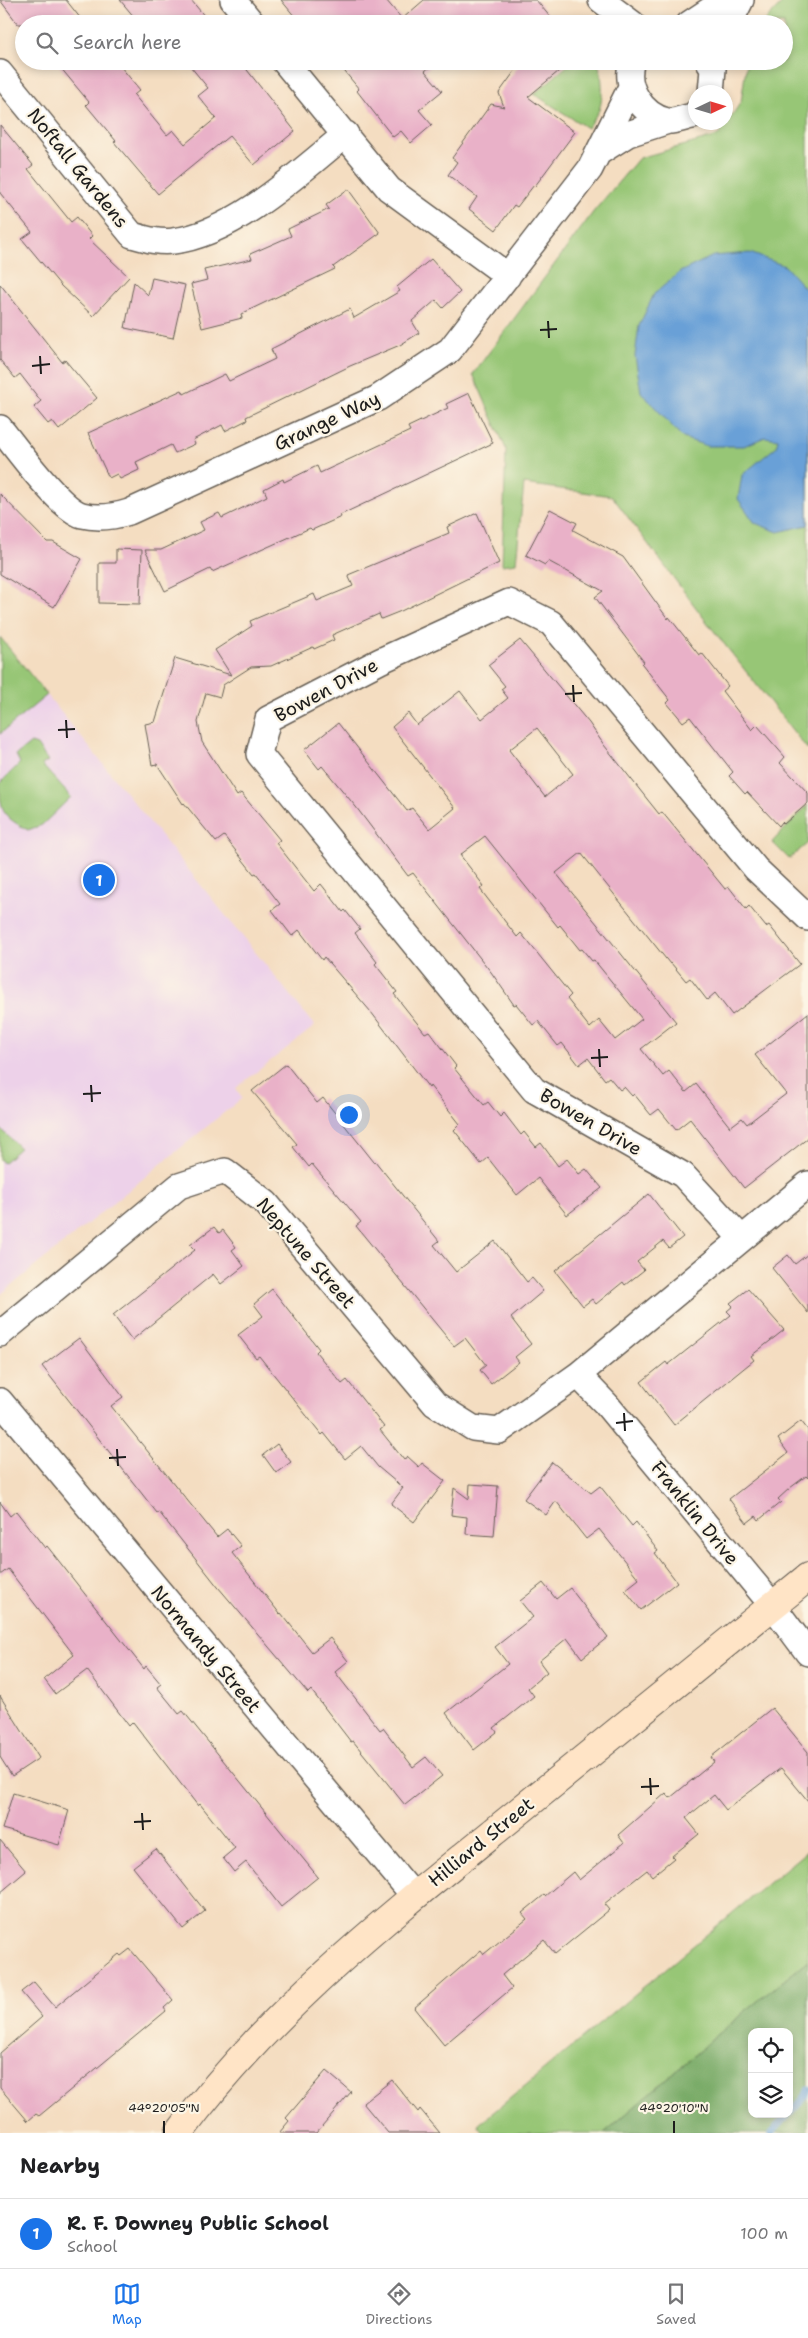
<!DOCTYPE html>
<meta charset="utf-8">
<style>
:root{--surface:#fff;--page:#f6f6f6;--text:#202124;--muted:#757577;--line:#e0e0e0;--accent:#1a73e8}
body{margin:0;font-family:"Shantell Sans",sans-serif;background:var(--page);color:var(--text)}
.controls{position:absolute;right:15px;bottom:15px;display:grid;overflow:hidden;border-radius:10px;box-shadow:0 2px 8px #0003}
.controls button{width:45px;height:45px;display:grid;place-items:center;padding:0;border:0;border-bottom:1px solid var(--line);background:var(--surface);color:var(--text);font:25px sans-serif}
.compass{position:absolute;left:688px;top:85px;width:45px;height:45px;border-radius:50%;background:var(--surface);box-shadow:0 2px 8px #0003;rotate:86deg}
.you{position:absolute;left:348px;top:1114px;width:18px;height:18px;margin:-12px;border:4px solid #fff;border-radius:50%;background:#1a73e8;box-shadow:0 0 0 8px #1a73e833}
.badge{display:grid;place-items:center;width:32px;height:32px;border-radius:50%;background:var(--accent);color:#fff;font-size:16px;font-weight:700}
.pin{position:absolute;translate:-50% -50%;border:2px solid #fff;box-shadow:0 1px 5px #0006}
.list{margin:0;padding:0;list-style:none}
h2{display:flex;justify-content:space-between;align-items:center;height:65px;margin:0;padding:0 20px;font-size:21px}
h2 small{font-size:16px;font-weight:400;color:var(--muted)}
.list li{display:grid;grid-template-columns:32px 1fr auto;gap:15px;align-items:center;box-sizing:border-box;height:70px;padding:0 20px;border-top:1px solid var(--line)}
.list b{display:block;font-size:19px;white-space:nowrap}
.list p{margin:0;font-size:16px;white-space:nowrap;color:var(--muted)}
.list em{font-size:16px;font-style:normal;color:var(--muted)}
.icon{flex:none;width:28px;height:28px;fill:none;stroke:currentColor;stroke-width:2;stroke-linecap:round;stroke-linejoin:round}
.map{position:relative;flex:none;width:808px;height:2133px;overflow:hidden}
.search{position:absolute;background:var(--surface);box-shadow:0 2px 8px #0003;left:15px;right:15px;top:15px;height:55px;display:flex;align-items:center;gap:12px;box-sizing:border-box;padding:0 18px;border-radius:28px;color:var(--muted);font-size:19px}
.sheet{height:135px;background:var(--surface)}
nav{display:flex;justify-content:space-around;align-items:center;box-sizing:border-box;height:70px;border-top:1px solid var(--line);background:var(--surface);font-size:14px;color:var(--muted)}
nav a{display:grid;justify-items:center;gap:2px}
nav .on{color:var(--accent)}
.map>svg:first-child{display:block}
.built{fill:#edd1e9}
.green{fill:#97c676;stroke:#5a7149}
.forest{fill:#79ab67;stroke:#4a6442;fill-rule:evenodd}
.water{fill:#69a0d7;stroke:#425e7a}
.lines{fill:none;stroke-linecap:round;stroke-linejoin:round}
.stream{stroke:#69a0d7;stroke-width:7}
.building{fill:#e9b1c8;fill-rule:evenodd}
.street-casing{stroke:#686056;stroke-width:28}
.secondary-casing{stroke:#686056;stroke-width:30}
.street{stroke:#fff;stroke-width:25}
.secondary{stroke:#ffe4c6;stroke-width:28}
.ticks{fill:none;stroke:#1c1c1c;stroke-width:2}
.labels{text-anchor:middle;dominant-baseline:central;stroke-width:4.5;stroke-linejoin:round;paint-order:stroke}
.street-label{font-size:19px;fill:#1c1c1c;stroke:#fcf5e5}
.ticks-label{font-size:12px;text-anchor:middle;fill:#1c1c1c;stroke:#fcf5e5;stroke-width:4.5;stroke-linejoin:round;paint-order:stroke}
</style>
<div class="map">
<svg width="808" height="2133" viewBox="0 0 808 2133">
<rect width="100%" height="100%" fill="#fcf5e5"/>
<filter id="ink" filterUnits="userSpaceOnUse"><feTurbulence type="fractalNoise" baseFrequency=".02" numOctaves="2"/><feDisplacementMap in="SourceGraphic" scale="10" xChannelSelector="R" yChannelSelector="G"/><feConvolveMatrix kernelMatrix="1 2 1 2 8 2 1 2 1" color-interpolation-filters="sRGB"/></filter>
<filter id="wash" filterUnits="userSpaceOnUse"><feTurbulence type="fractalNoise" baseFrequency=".0096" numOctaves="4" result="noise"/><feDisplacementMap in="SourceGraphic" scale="20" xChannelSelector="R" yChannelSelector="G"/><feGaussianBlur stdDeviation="1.12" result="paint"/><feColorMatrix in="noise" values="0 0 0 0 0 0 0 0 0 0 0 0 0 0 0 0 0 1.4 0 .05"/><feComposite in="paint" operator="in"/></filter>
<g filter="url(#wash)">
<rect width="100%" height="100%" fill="#f4ddc1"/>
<path class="built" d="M47 695 315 1026 236 1088 242 1098 0 1295V734Z"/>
<path class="green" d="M785 0H808V750L706 621 612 496 524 484 516 563 502 565 506 449 473 374 594 211 639 158 718 136 741 102 747 61H784V24H762Z
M573 61H597C603 74 604 97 599 110 596 116 591 122 587 128L534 94Z
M0 637 47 695 0 734Z
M31 743 37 745 48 761 42 765 71 797 42 825 28 830C2 816 0 812 0 783L20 763 16 755Z
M808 805V843L789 859 772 842Z
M0 1128 20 1148 3 1163 0 1159Z
M808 1850V1961L744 2012 604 2133H484L478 2125Z"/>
<path class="forest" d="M808 1961V2133H604L744 2012ZM752 2032H789V2114H752Z"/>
<path class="water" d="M750 253 785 266 808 292V525L778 532 755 523 738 499 742 475 776 447 778 439 765 437 744 446H707L683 438 641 392 635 356 639 326 654 294 680 272 713 256Z"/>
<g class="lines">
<path class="stream" d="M772 2133 806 2096 808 2090"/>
</g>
<g id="blocks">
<path class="building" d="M0 0H66L85 24H18Z
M120 0H191L211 24H155L153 22 140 24Z
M281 0H386L402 19 424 0H536L556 24H301Z
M55 61H116L140 90 134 95 149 113 167 135 173 130 185 144 216 118 198 96 208 88 186 61H240L295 131 254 165 229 136 158 194 114 142 116 141 86 105 89 102Z
M336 61H437L425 71 442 91 419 110 432 125 411 143 401 131 393 137 357 91 359 89Z
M522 61H571L528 97 575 132 535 186 534 185 517 207 514 205 496 230 469 209 477 197 448 175 457 162 452 158 491 104 504 107 499 93Z
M0 125 33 165 28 169 71 222 77 217 92 236 89 239 129 277 93 316 61 286 22 239 32 232 0 193Z
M348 189 380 233 333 267 335 269 241 314 242 318 202 328 191 284 207 280 204 270 252 259 250 254 291 236 288 229 329 209 326 205Z
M431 259 460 292 443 308 436 300 412 321 419 333 400 345 350 366 246 417 247 420 225 431 222 425 193 440 195 444 175 453 171 445 136 462 139 470 120 479 117 474 109 478 88 433 182 390 184 394 225 374 229 381 275 359 271 349 350 309 354 318 400 291 397 287Z
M152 278 185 285 173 338 125 328 134 282 148 295Z
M0 284 62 362 65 360 97 398 59 430 52 421 48 424 34 407 41 401 20 374 15 378 0 360Z
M469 393 493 443 340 515 341 517 312 530 310 528 212 572 210 569 165 591 145 550H161L204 530 200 522 219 513 222 518 267 496 264 489 283 479 284 482 317 466 320 473 410 431 408 427 448 408 446 404Z
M0 494 47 542H53L82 559 54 607 0 574Z
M550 509 577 523 573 530 623 557 668 619 669 617 699 655 702 653 728 686 722 691 752 730 757 725 785 757 780 763 808 793V803L784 824 782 822 779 826 747 792 745 794 729 776 733 772 690 717 683 722 667 703 670 700 642 664 644 662 595 597 603 591 548 561 545 565 526 555Z
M477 513 499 563 401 611 381 619 379 614 332 635 334 640 314 649 313 647 271 666 251 667 223 685 220 697 206 693 198 722 202 742 237 796 241 793 280 840 276 843 314 891 321 884 343 912 345 910 360 929 355 933 377 962 375 964 397 992 394 994 425 1033 429 1031 456 1066 454 1068 484 1105 488 1102 500 1117 504 1113 521 1135 524 1132 536 1147 541 1143 558 1166 567 1159 579 1174 586 1169 602 1188 567 1215 538 1178 517 1195 488 1158 481 1164 454 1130 460 1124 430 1086 429 1088 371 1012 324 957 322 960 299 930 292 936 272 910 280 904 256 873 254 874 224 836 216 842 184 803 183 804 157 764 152 765 145 724 155 722 175 658 231 675 215 650 252 626 250 621 314 594 317 601 353 586 348 575 449 533 447 527Z
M116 549 142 550 140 604 99 603V563H116Z
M520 640 589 723 604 745 659 814 662 812 725 889 729 887 746 909 749 906 766 927 769 925 800 964 732 1015 715 993 707 1000 690 978 686 981 671 963 670 964 581 853 556 873 676 1022 641 1049 663 1076 669 1071 686 1092 696 1084 730 1127 742 1118 747 1124 786 1094 755 1055 808 1013V1138L744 1188 690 1119 676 1130 659 1109 651 1115 634 1094 632 1096 624 1087 620 1090 609 1077 605 1080 588 1058 579 1065 562 1043 558 1046 538 1021 533 1025 516 1004 514 1005 491 972 413 873 408 876 356 807 322 766 319 769 304 750 338 723 407 811 412 808 429 829 455 808 392 727 408 713 417 725 460 691 482 719 508 698 501 689 505 686 488 665ZM537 728 573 774 545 797 509 750ZM485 836 558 927 560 925 580 950 582 949 592 961 594 960 642 1019 615 1040 599 1020 590 1028 567 999 571 995 521 933 517 937 480 889 484 886 460 855Z
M286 1064 317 1103 323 1098 374 1162 375 1161 439 1241 434 1245 456 1272 495 1241 527 1282 532 1278 543 1291 511 1318 531 1344 515 1357 519 1362 491 1384 480 1370 486 1365 465 1338 454 1346 356 1226 361 1222 312 1164 309 1167 293 1147 297 1144 252 1091Z
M649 1194 683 1237 669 1248 663 1241 637 1262 644 1270 625 1285 623 1282 596 1304 592 1299 583 1306 555 1271Z
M214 1227 219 1233 223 1230 236 1247 232 1250 244 1266 221 1284 213 1274 132 1340 113 1315 195 1250 190 1245Z
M808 1254V1313L772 1268 788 1255 795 1264Z
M272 1289 319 1349 316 1352 342 1384 347 1380 384 1427 380 1430 404 1460 407 1456 419 1467 422 1463 445 1481 414 1522 391 1504 403 1488 378 1467 361 1446 345 1459 324 1433 322 1435 259 1356 256 1358 238 1335 263 1316 254 1304Z
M748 1289 784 1330 751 1356 754 1360 674 1425 641 1382 666 1362 668 1365 731 1315 727 1311 733 1306 730 1303Z
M79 1338 123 1397 111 1406 217 1537 227 1529 241 1546 232 1553 280 1614 281 1613 312 1652 330 1638 348 1661 335 1672 380 1730 383 1728 413 1767 426 1757 442 1776 405 1805 353 1741 351 1742 311 1690 308 1693 218 1587 159 1512 157 1513 42 1366Z
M801 1421 808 1430V1478L806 1476 790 1488 778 1499 781 1502 759 1520 756 1516 747 1523 729 1499 788 1453 778 1439Z
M277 1444 291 1462 276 1473 263 1455Z
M552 1462 591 1493 600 1486 632 1526 636 1522 658 1551 655 1553 677 1582 641 1610 625 1590 639 1579 599 1529 586 1539 556 1501 546 1515 524 1499Z
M470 1484 498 1486 494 1536 466 1534 467 1517 451 1515 454 1488 469 1499Z
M0 1502 10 1516 16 1511 45 1548 47 1546 144 1669 146 1666 161 1684 157 1687 179 1714 183 1711 318 1877 281 1907 246 1862 234 1872 223 1858 235 1848 200 1804 198 1806 133 1722 129 1726 87 1670 55 1694 44 1679 74 1655 8 1569 0 1575Z
M543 1583 556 1599 570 1588 608 1637 582 1658 567 1638 539 1661 547 1672 528 1688 534 1696 494 1728 497 1732 474 1750 446 1713 508 1664 495 1647 533 1617 520 1601Z
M0 1696 39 1758 12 1776 0 1757Z
M772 1708 808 1752V1801L781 1768 726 1810 714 1795 686 1818 699 1834 672 1856 674 1858 652 1876 647 1870 604 1904 609 1910 555 1954 544 1940 502 1975 512 1988 444 2045 414 2008 481 1950 484 1954 527 1919 522 1913 544 1895 545 1896 573 1872 579 1880 624 1843 618 1835 666 1793 670 1798 714 1762 711 1757Z
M13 1793 69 1810 59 1845 2 1829Z
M0 1840 26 1871 0 1893Z
M156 1849 205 1911 183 1929 133 1867Z
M130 1949 173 2000 164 2008 166 2011 39 2116 36 2114 28 2121 0 2088V2053L42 2017 21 1992 34 1982 55 2007 119 1954 121 1956Z
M326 2071 351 2092 316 2133H279L289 2121 286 2118Z
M392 2080 418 2112 420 2109 440 2133H388L363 2103Z"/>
</g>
</g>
<g filter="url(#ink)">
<use href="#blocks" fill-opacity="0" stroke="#686056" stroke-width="1"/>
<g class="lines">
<g class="street-casing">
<path id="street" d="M233 0 253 24
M601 0 633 24
M689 24 725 0
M729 24 741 0
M284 61 389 189 508 276
M632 61C623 86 642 115 667 121 674 122 686 117 693 116L696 113
M708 61 713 69 711 92
M0 73 132 235C146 239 159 243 173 241 234 234 300 172 346 134
M598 153 628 134 668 121
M0 428C16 448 60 509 82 515 98 519 113 517 129 512L378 398 450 350 590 169 631 87
M741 1238 683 1175 534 1090 259 754 268 719 380 661 509 602 551 623 756 869 808 918
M0 1334 179 1186 225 1171 266 1203 435 1404 473 1428 499 1431 578 1375 808 1184
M578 1375 606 1404 773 1606 808 1653
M0 1401 414 1896"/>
</g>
<g class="secondary-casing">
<path id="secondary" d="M179 2133C266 2015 382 1922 496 1830 600 1746 704 1662 808 1577"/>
</g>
<use href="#street" class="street"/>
<use href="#secondary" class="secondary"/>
</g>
</g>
<path class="ticks" d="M548 321 549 338M540 330 557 329M40 356 41 374M32 366 50 364M573 685 574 702M565 694 582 693M66 720 67 738M58 730 75 729M599 1049 600 1067M591 1058 608 1057M91 1085 92 1102M83 1094 101 1093M624 1413 625 1431M616 1423 633 1421M117 1449 118 1466M109 1458 126 1457M650 1778 651 1795M641 1787 659 1786M142 1813 143 1830M134 1822 151 1821M164 2121V2133M674 2121V2133"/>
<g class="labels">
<g class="street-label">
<text transform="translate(78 168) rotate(51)">Noftall Gardens</text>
<text transform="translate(327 421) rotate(-25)">Grange Way</text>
<text transform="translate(326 690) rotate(-28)">Bowen Drive</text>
<text transform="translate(591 1122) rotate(30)">Bowen Drive</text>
<text transform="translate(306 1253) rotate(49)">Neptune Street</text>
<text transform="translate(695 1513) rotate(51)">Franklin Drive</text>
<text transform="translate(206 1649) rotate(50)">Normandy Street</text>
<text transform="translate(481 1842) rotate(-39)">Hilliard Street</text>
</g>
</g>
<g class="ticks-label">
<text x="164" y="2112">44°20'05"N</text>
<text x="674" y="2112">44°20'10"N</text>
</g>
</svg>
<div class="controls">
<button><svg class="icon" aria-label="locate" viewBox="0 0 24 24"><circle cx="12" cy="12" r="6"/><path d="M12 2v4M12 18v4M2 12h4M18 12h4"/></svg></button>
<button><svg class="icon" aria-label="layers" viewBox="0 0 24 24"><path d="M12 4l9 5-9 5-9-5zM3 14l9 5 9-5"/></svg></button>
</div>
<svg class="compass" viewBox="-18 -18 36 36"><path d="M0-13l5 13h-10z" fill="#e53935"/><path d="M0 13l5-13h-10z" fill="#757577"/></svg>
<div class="you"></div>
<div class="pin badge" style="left:99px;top:880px">1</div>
<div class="search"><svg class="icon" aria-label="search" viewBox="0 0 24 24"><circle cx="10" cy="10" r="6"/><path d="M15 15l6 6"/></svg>Search here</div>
</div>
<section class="sheet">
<h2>Nearby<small></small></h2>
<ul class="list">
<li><span class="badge">1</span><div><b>R. F. Downey Public School</b><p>School</p></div><em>100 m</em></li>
</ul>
</section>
<nav>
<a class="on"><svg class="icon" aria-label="map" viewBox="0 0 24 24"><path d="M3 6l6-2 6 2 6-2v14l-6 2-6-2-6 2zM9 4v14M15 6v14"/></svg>Map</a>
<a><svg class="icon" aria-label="directions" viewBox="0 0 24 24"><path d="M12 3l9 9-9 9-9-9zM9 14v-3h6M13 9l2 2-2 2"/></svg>Directions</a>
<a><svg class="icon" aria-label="saved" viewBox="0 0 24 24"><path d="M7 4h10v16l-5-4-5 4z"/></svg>Saved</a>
</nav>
